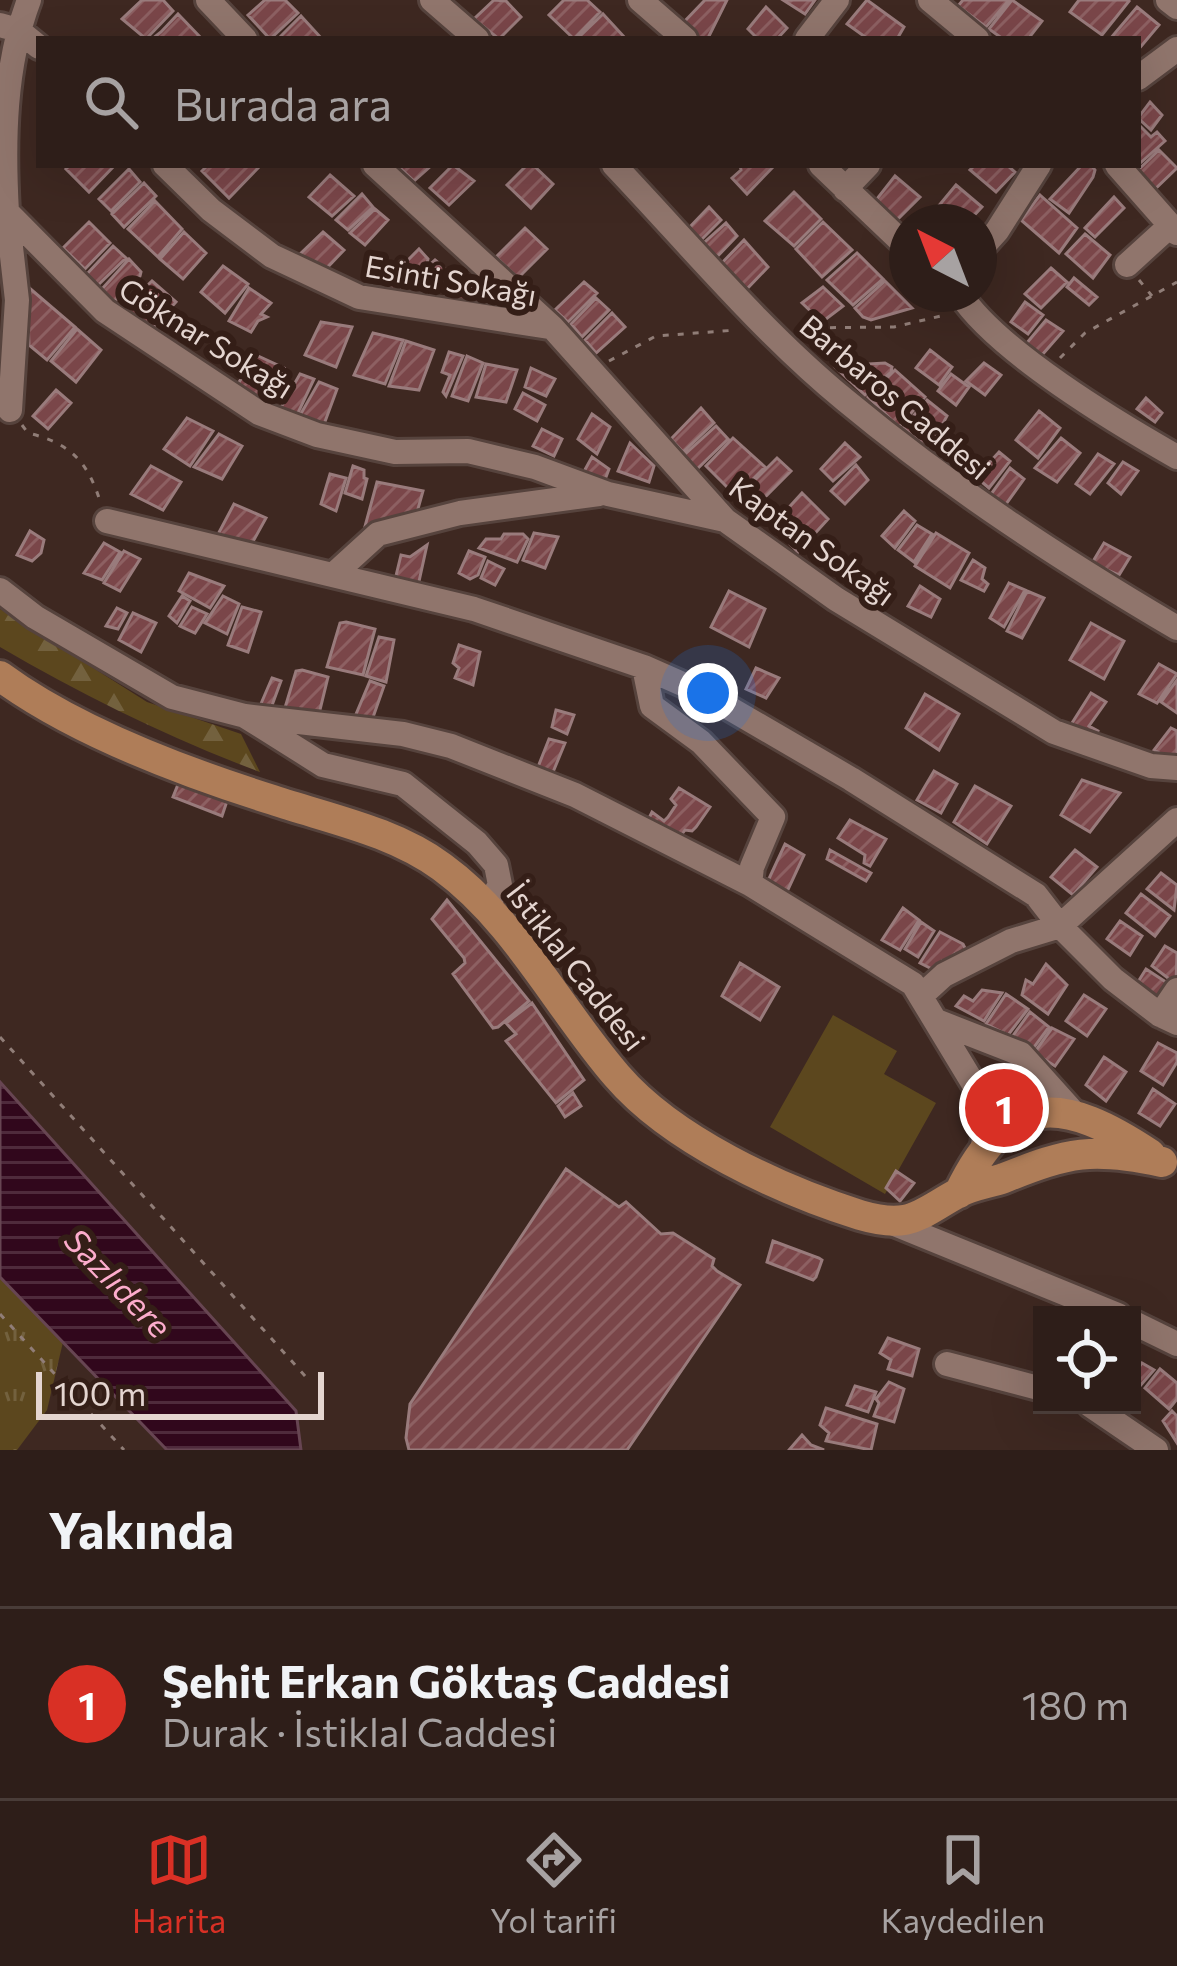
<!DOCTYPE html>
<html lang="tr">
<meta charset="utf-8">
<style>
:root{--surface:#2e1e19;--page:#362722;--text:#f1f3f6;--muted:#a7a2a2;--line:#493c38;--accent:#d93025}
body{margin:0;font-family:Commissioner,sans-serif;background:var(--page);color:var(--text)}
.controls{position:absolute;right:36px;bottom:36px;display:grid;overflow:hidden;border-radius:0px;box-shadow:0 12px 48px #0002}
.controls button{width:108px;height:108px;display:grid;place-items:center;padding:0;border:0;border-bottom:3px solid var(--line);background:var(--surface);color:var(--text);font:60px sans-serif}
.compass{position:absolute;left:889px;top:204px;width:108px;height:108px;border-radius:50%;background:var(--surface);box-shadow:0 12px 48px #0002;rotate:318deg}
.scale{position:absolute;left:36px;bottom:30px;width:288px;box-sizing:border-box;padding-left:12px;border:6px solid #e4d5d0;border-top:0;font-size:33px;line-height:42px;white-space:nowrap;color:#e4d5d0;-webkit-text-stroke:9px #341e17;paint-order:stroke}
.you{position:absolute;left:708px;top:693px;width:42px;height:42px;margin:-30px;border:9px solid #fff;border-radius:50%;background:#1a73e8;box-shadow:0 0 0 18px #1a73e833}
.badge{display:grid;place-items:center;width:78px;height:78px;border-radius:50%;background:var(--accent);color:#fff;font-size:39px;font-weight:700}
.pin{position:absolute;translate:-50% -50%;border:6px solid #fff;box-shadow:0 3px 12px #0006}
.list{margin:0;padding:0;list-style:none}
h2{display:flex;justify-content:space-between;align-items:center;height:156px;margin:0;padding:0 48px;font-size:51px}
h2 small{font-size:39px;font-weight:400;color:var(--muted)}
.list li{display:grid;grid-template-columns:78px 1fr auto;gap:36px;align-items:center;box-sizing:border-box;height:192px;padding:0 48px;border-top:3px solid var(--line)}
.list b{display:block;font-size:45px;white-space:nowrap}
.list p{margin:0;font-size:39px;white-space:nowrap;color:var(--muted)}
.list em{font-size:39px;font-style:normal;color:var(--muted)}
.icon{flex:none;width:66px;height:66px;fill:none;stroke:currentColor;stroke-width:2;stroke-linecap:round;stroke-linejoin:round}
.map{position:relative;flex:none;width:1177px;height:1450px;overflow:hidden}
.search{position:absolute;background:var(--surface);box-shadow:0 12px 48px #0002;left:36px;right:36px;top:36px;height:132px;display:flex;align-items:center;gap:30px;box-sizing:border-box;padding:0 42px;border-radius:0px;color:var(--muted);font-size:45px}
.sheet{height:348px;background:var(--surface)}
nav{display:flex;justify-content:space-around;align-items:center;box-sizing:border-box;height:168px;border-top:3px solid var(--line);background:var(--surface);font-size:33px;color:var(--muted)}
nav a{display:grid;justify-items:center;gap:6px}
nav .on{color:var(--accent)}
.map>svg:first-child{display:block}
.grass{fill:url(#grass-tufts)}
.forest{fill:url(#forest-firs)}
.garden{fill:#5c471e}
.water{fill:url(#water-rules);stroke:#674552;stroke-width:3}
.building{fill:url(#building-hatch);stroke:#997b7c;stroke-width:3}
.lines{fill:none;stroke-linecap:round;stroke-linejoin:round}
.minor-casing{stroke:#56433d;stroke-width:30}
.major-casing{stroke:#56433d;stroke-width:36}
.path{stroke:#907d77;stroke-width:3;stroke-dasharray:6 9;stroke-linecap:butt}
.minor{stroke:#90756c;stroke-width:24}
.major{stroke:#af7d58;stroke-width:30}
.labels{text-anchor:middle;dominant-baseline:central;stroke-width:12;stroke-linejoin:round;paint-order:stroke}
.street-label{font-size:30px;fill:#e4d5d0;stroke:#341e17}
.water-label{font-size:33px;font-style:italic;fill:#fcaccc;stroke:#341e17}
</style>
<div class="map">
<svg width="1177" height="1450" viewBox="0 0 1177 1450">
<defs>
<pattern id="grass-tufts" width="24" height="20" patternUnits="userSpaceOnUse" patternTransform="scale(3)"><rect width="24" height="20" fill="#5c471e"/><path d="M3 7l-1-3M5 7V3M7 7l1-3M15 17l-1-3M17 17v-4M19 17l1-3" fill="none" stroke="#73613e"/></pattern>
<pattern id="forest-firs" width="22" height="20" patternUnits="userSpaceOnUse" patternTransform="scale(3)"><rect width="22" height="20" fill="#5c471e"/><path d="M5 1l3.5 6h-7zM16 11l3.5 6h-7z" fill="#73613e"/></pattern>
<pattern id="water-rules" width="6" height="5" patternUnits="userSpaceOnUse" patternTransform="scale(3)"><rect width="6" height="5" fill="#31071c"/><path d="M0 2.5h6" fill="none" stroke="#4f2a3c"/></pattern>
<pattern id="building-hatch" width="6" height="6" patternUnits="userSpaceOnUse" patternTransform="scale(3)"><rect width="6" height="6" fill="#7a4649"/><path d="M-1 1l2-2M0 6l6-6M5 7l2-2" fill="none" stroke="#8d6062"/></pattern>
</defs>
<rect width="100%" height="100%" fill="#3e2821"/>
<path class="grass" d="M0 1277 63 1342 47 1410 17 1450H0Z"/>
<path class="forest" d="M0 609 147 702 241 734 260 772C169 738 84 696 0 647Z"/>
<path class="garden" d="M833 1015 897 1051 884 1074 936 1103 885 1194 770 1127Z"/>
<path class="water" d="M0 1082 296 1411 301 1450H167L0 1277Z"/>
<path class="building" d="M142 0H163L173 11 146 39 122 19Z
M265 0H285L298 13 270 39 248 15Z
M494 0 506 1 521 17 499 39 474 19Z
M564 0H587L600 12 574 39 549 15Z
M705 0H727L708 38 700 39 683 23Z
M783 0H815L805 14Z
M867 0 904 27 897 39H868L847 24Z
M963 0H1009L986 27 958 6Z
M1012 0 1042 21 1028 39H1003L989 29Z
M1079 0H1128L1129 1 1102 35 1070 12Z
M766 7 787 28 777 39H758L748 29Z
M1137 7 1159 25 1138 50V39H1110Z
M178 14 202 39H152L161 32Z
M603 14 626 39H577L578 38Z
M301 16 322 39H278Z
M1150 102 1162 115 1151 130 1138 118Z
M1138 124 1151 137 1157 132 1165 141 1138 165Z
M1159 150 1177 168 1154 190 1137 171Z
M70 165H115L89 192 66 169Z
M208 165H261L229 198 202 171Z
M397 165H432L414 181Z
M453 165 474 181 449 205 430 188Z
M527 165H533L553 184 531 208 507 185Z
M769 165 772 168 747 194 732 178 741 170 740 165Z
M975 165H1007L1015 172 996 192 970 170Z
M1082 165H1091L1095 170 1093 177 1069 213 1050 199Z
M129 169 140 182 111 211 99 199Z
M330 175 354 196 332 216 309 197Z
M895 176 920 197 897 220 876 200Z
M144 183 156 196 124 227 112 214Z
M956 185 982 207 968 222H951L937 208Z
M794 192 821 219 794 246 765 221Z
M362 194 373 207 348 230 336 220Z
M1040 195 1077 228 1059 253 1021 220Z
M1114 197 1124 208 1095 237 1085 228Z
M155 201 182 229 158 257 128 229Z
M709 207 721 220 696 245 685 232Z
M375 209 388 220 365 245 350 233Z
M89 222 110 243 85 269 63 248Z
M823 222 852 250 822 277 796 249Z
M726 223 737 236 712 262 697 249Z
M525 228 547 249 518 278 496 257Z
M184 232 206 253 183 279 160 259Z
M323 232 344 250 326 269 298 256Z
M1085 234 1110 255 1093 278 1066 254Z
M744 240 768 267 743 293 719 266Z
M113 246 126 258 97 286 85 276Z
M419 249 428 259 427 263 395 292 386 282Z
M857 253 883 279 853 305 827 280Z
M129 259 141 272 140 276 114 302 102 289Z
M435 260 448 271 431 289 418 275Z
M223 266 248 284 225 313 201 292Z
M1051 268 1067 282 1041 308 1025 294Z
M1074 278 1097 297 1089 305 1067 287Z
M456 280 490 300 481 312 441 302Z
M152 281 176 302 149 332 124 308Z
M885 281 912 308 871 320 863 317 855 308Z
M584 282 597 293 568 322 555 310Z
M27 286 75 327 47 360 29 345Z
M823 287 843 306 822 322 802 303Z
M249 288 271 303 261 314 267 317 258 321 251 332 229 321Z
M596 298 609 310 582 337 571 324Z
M1025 302 1043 315 1028 334 1011 322Z
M612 313 625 327 596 353 585 340Z
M1046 320 1063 331 1042 355 1026 344Z
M321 322 352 327 336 367 305 355Z
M77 329 101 350 76 382 51 361Z
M373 333 403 340 385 384 354 375Z
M406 341 434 350 419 390 389 386Z
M930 350 952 367 939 385 916 368Z
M449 352 463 356 446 396 443 392 450 375 442 372Z
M256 355 284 368 268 404 236 387Z
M467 356 483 363 468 401 452 396Z
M885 363 892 367 891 372 865 395 834 366Z
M984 363 1001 375 985 395 966 381Z
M486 364 517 370 506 402 476 397Z
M531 368 555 379 546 396 525 387Z
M895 370 925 397 899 427 868 397Z
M300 374 314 379 296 417 280 409Z
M951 374 969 387 956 405 938 391Z
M319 382 337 389 323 427 299 417Z
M56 390 71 403 48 429 33 416Z
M523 393 545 405 537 421 515 409Z
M1146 398 1162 413 1155 422 1137 409Z
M927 400 947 416 934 440 925 445 903 428Z
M701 408 714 423 683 452 671 439Z
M1039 411 1060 428 1038 458 1016 440Z
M592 414 610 427 597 454 578 439Z
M187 418 213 431 190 466 164 449Z
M716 426 728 439 696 470 683 456Z
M542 429 562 439 554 456 533 446Z
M219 434 242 446 222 479 194 467Z
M733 438 765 467 736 496 706 466Z
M1061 438 1080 453 1057 482 1035 468Z
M630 443 654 466 649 482 618 471Z
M845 443 860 457 833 481 821 469Z
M999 452 1010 461 989 488 976 477Z
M1098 454 1114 464 1090 494 1076 484Z
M592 457 609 469 603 485 582 475Z
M777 458 791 471 764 498 751 484Z
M1123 462 1138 471 1121 494 1108 483Z
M856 465 868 480 845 504 831 491Z
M151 466 181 482 163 510 131 494Z
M353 466 364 470V478L367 479 362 499 345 493Z
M1010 468 1024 479 1001 511 986 501Z
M330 474 346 478 336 511 321 504Z
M377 482 423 491 416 516 364 530Z
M802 493 828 519 798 552 772 526Z
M234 504 266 518 250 547 216 538Z
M904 511 915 521 895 548 882 536Z
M917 525 932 534 914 562 898 550Z
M30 531 44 540 41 553 32 561 17 555Z
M534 533 558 537 545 568 523 560Z
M936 533 969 553 950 588 915 566Z
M504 534H523L528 539 517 562 479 548 486 539H501Z
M104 543 120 552 102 580 84 573Z
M1104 543 1130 557 1119 575 1092 563Z
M427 545 418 586 395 580 401 555 410 557Z
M124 551 140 559 120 591 104 583Z
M469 551 485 557 478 575 470 579 459 573Z
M973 560 985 568 982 579 988 584 984 591 961 580Z
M488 561 504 569 495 585 481 578Z
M189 573 224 586 210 608 179 591Z
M1009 583 1025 590 1004 627 990 618Z
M920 586 940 599 931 617 908 606Z
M729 591 765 609 749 647 711 627Z
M1027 591 1044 598 1022 638 1007 631Z
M182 596 190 601 177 623 169 616Z
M223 596 239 604 227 634 205 623Z
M192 607 207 614 195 633 180 626Z
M242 607 261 612 248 652 228 645Z
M117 608 127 613 118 629 106 626Z
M133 613 156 623 141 652 119 640Z
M346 622 375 629 363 675 327 667 340 623Z
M1091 623 1124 641 1104 679 1070 660Z
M379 637 394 640 386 682 366 676Z
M459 645 480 652 473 685 455 678 459 668 453 663Z
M1159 664 1177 674 1157 703 1139 694Z
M756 668 779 678 766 698 746 689Z
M302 670 328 677 317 722 284 711 296 671Z
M272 678 281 681 271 708 260 706Z
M1177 680V713L1161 702Z
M370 681 384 686 371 723 354 719Z
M1091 693 1106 702 1089 726 1098 731 1095 740 1067 731Z
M925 694 959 714 939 750 906 728Z
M556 710 574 715 567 734 552 727Z
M1171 728 1177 731V763L1154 750Z
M549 739 565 743 551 777 536 772Z
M934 771 957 784 941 813 917 800Z
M1082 780 1120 793 1090 832 1061 815Z
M179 782 227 801 222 816 173 797Z
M975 786 1011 806 987 844 954 822Z
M679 788 710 807 696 827 692 831 685 830 675 844 645 826 652 812 664 821 668 817 676 805 671 799Z
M850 820 886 839 870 866 864 863 865 855 838 838Z
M785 844 804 855 786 894 767 883Z
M830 850 871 873 866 881 827 859Z
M1075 850 1097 867 1073 895 1051 877Z
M1161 873 1177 885 1174 910 1147 889Z
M1141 894 1170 916 1155 936 1126 913Z
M447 900 529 1001 498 1027 493 1028 453 974 465 963 464 958 432 919Z
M903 908 919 920 900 950 882 940Z
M1120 921 1142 936 1130 955 1107 939Z
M921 922 934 931 918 957 905 949Z
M940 932 963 944 966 950 962 957 955 954 950 965 942 961 936 971 920 963Z
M1165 946 1177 953 1176 984 1152 966Z
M740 963 779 987 760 1020 722 996Z
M1046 964 1067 985 1048 1014 1022 995 1026 980 1033 984Z
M1146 969 1175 988 1163 1007 1133 990Z
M982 990 1002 993 984 1021 956 1006 964 996 973 1001Z
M1006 994 1028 1009 1008 1035 986 1024Z
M1084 995 1106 1009 1087 1036 1066 1021Z
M532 1003 584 1080 556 1103 506 1041 516 1034 506 1023Z
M1030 1012 1049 1027 1032 1050 1012 1037Z
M1052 1028 1074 1039 1055 1066 1034 1053Z
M1158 1043 1177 1053V1062L1163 1085 1141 1071Z
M1104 1057 1126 1072 1106 1101 1086 1085Z
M1153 1089 1175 1104 1160 1126 1139 1113Z
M573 1093 581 1106 565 1117 558 1106Z
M566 1169 619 1207 626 1202 661 1234 673 1233 714 1259 712 1266 717 1271 740 1285 627 1450H409L406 1438 410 1404Z
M896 1171 914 1183 900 1201 886 1188Z
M773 1241 819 1258 822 1260 816 1277 813 1280 767 1262Z
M888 1338 919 1349 912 1376 888 1369 891 1360 880 1353Z
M1142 1363 1154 1370 1133 1394 1132 1377Z
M1160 1369 1177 1383V1399L1169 1409 1145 1388Z
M889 1382 904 1389 894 1422 874 1416 879 1403 876 1399Z
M855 1386 876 1392 868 1412 847 1405Z
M826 1408 877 1424 871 1450 826 1441 829 1433 820 1425Z
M1172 1411 1177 1416V1443L1163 1421Z
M802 1435 811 1445 824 1450H789Z"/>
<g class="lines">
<g class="minor-casing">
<path id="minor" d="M29 0C4 66 3 142 7 212L105 311 259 413 317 435 395 452 468 451 535 467 608 494 725 520
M208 0 245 39
M432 0 477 39
M640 0 685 39
M930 0 977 39
M1168 0 1177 7
M0 25 18 30 39 47
M807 39 837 0
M1138 78 1177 49
M165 165 211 210 272 256 359 297 549 327
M375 165 552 327 725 520 836 599 1054 732 1151 766 1177 768
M614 165C689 244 761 331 845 400 951 488 1060 559 1177 628
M821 165 907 247
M1117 165 1177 233
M845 189 868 165
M7 212 17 300 10 410
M979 251 997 231 1039 165
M1127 265 1171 225
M960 294C997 351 1117 423 1177 457
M107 521 474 609 644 667 705 694 851 779 1036 895 1060 926 1113 979 1160 1015 1177 1023
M333 575 378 534 460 513 599 494
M0 590 35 617 172 697 245 716 323 765 403 784 477 843 496 865 500 885 487 906
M644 667 652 706 701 742 773 817 752 867 750 884
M245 716 403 734 451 746 575 795 750 884 913 984 979 1093 986 1117 983 1146
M921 996 944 975 1011 941 1060 926 1177 820
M1160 1015 1177 990
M939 1022 1021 1054 1074 1113
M887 1221 1118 1315
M1132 1322 1177 1344
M947 1364 1042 1389
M1090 1405 1156 1450"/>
</g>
<g class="major-casing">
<path id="major" d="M0 676C76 732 184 772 273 800 330 819 393 831 442 867 515 920 558 1008 617 1076 672 1140 780 1190 860 1215 911 1230 919 1214 960 1192 973 1185 990 1183 1004 1178 1069 1152 1092 1147 1162 1162
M959 1193C1009 1089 1064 1097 1150 1154"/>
</g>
<path class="path" d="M1139 280 1152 296
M800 328 894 327 945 315
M1060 358 1085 333 1177 282
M609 361 656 336 737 330
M22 425 28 433C69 443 87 460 100 501
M0 1037 306 1377
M0 1314 124 1450"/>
<use href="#minor" class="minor"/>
<use href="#major" class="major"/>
</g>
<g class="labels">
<g class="street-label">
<text transform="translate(451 279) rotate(10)">Esinti Sokağı</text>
<text transform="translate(207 337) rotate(32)">Göknar Sokağı</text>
<text transform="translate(896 396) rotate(40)">Barbaros Caddesi</text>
<text transform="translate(813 540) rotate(36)">Kaptan Sokağı</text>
<text transform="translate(577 966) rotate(52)">İstiklal Caddesi</text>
</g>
<g class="water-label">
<text transform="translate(119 1282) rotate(46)">Sazlıdere</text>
</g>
</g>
</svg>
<div class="controls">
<button><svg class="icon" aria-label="locate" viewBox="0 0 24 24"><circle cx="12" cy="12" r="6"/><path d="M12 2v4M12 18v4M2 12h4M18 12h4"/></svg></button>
</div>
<svg class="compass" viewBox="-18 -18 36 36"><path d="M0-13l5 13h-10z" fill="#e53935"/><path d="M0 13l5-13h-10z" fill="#a7a2a2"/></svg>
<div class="scale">100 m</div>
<div class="you"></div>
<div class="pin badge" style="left:1004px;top:1108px">1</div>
<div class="search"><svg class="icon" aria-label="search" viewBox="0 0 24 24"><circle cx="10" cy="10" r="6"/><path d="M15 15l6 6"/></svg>Burada ara</div>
</div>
<section class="sheet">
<h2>Yakında<small></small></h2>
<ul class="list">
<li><span class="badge">1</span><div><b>Şehit Erkan Göktaş Caddesi</b><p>Durak · İstiklal Caddesi</p></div><em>180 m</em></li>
</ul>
</section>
<nav>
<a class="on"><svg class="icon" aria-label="map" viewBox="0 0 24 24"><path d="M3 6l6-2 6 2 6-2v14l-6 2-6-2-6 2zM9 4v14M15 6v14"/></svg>Harita</a>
<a><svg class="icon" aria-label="directions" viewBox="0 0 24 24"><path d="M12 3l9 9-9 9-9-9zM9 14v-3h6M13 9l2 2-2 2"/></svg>Yol tarifi</a>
<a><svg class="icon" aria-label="saved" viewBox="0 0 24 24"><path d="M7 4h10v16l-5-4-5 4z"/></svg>Kaydedilen</a>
</nav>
